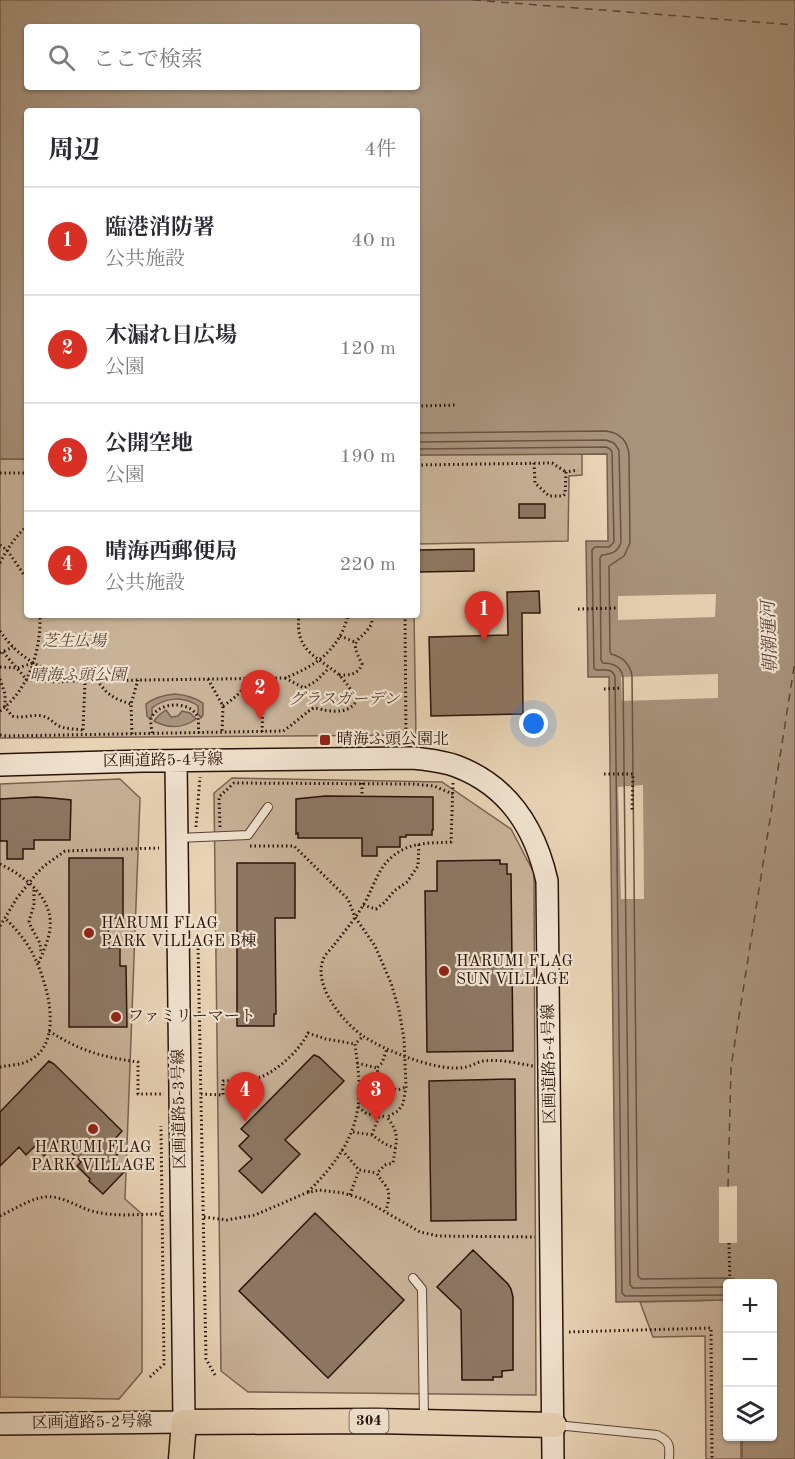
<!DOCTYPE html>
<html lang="ja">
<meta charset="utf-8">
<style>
:root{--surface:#fff;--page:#f2f2f3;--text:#2b2b33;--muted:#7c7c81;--line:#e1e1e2;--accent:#d93025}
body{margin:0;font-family:"Old Standard TT","Noto Serif JP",serif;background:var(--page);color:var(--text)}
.controls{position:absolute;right:18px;bottom:18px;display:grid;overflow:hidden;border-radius:6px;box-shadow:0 2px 4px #0004}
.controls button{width:54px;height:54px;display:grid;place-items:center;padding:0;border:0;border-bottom:2px solid var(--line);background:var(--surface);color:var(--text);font:30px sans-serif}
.you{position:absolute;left:534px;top:724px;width:21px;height:21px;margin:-15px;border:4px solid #fff;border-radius:50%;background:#1a73e8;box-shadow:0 0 0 9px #1a73e833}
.badge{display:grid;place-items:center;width:39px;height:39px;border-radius:50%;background:var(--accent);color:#fff;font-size:20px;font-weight:700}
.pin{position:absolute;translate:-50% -50px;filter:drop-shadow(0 2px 3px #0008)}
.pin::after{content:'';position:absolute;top:32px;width:21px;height:18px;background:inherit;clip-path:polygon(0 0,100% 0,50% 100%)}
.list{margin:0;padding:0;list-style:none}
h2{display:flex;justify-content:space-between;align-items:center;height:78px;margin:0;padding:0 24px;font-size:26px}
h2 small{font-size:20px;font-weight:400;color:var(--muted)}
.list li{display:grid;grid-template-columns:39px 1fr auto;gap:18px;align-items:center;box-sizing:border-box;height:108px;padding:0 24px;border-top:2px solid var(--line)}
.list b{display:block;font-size:22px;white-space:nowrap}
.list p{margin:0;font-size:20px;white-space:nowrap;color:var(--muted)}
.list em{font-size:20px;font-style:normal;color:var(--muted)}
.icon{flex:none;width:33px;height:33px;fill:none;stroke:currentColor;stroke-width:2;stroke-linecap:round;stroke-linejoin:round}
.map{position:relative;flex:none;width:795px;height:1459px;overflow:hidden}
.search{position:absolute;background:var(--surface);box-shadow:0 2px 4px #0004;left:24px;top:24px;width:396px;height:66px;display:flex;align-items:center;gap:15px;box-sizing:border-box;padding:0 21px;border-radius:6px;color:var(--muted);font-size:22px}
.panel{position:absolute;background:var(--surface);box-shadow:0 2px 4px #0004;left:24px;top:108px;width:396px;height:510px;border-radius:6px}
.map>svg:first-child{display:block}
.green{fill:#c8b298;stroke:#796251;stroke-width:1.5}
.water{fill:#a7927b;stroke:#755f4e;stroke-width:1.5;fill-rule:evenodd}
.pier{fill:#e8d3b5}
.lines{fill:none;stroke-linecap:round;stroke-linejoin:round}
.shore{stroke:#685242;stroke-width:1.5}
.ferry{stroke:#5c4637;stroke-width:1.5;stroke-dasharray:8 6;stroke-linecap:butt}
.building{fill:#8d7763;stroke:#2a130a;stroke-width:1.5}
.lane-casing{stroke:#5a4335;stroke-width:10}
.secondary-casing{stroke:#2a130a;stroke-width:24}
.primary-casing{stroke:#2a130a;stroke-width:27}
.path{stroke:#2a130a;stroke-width:3;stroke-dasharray:1.5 3;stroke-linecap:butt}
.lane{stroke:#f0e2cf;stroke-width:8}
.secondary{stroke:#f0e2cf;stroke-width:21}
.primary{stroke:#e8d3b5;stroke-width:24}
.poi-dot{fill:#8f2418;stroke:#f0e2cf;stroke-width:2}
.labels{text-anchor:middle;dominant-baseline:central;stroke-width:4.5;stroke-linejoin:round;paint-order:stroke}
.shield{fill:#f0e2cf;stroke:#655145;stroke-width:1.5}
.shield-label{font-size:15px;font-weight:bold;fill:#2a130a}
.park-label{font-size:16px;font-style:italic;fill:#594335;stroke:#f0e2cf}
.poi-label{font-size:16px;fill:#2a130a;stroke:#f0e2cf;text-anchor:start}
.street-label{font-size:16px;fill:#2a130a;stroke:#f0e2cf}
.water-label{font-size:18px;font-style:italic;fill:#5c4637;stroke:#f0e2cf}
</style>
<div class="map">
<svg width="795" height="1459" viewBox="0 0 795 1459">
<rect width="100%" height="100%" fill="#e8d3b5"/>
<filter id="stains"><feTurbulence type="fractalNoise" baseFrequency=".00333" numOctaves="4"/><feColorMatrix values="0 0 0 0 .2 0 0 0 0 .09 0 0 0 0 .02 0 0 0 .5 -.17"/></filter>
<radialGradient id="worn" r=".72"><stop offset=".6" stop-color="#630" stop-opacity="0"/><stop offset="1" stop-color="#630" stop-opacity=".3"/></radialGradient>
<path class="green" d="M582 454V475L569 476 568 541 417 544V455Z
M0 459H27V615H414L416 735 0 738Z
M232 778 442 782 511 829 534 873 536 1395 248 1392 221 1371 214 793Z
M120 779 140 798 125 1199 142 1214V1372L119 1399 0 1397V784Z
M727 1300 728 1436 741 1437V1459H706L705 1336 653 1337 640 1302Z"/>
<path class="water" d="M0 0H795V1459H742V1437L772 1436V1284H728L727 1300 616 1302 609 677H588L586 541H608L607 454 417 455V111H27V459H0ZM27 27H417V87H27Z
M175 694C186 695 194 697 203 703V715L201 718 198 714V706C184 696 166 697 152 708V715L150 719 147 716 146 704C155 697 164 695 175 694Z
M166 710 171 717 178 716 182 711 190 713 196 719C182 729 169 729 154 721L159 715Z"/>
<path class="pier" d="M716 594 715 617 618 620V596Z
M718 674V698L622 701 621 677Z
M643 785 644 899H621L618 787Z
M737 1186V1243H719V1187Z"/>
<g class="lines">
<path class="shore" d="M417 433 606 431C620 433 628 441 629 455L630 543 624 556 609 566 610 651 611 654C623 657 630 664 632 676L638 1276 641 1279 727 1278 734 1279 741 1284
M417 442 606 440 614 443 619 450 621 542C618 552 612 554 602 555L600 558 601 660 603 663C613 663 621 666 623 677L630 1285 633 1288 728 1287
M417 449 606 447 610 449 612 452 614 542 609 547H595L592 550 594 668 596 670C604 670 613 668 615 677L622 1293 625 1296 728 1295"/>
<path class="ferry" d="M473 0 795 25
M728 1187 731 1067 795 661"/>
</g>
<path class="building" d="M519 504H545V518H519Z
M474 549V571L419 572V550Z
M539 591 540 613H522L523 714 431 716 429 637 508 635 507 592Z
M325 796 433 797V830H432V835H406V837H400V847H377V856H362V838H298V833L296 834V799Z
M36 797 52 798 71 800 70 840H34V849H23V859H7V841H0V799Z
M69 858H123V918H108L109 948H120V966H126L127 1027H69Z
M500 860V864H507V874H511L513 1051 427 1052 425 891H437V861Z
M237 863H295V918H275L276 1014H274V1026H237Z
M314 1055 319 1057 344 1081 285 1140 300 1154 262 1193 239 1171 252 1159 239 1146 249 1136 241 1129Z
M49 1061 54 1064 122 1131 113 1141 122 1150 112 1160 124 1172 103 1194 89 1181 90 1179 77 1166 81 1162 59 1140 44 1156 35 1146 26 1155 19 1147 0 1166V1112Z
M515 1079 516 1220 431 1221 429 1081Z
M315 1213 404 1300 328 1378 239 1291Z
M473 1250 508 1284 511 1289 513 1297V1370L502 1371V1377H493V1380H462L461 1310 437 1287Z"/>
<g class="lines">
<g class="lane-casing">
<path id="lane" d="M178 838 248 835 268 807
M413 1278 422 1289 424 1420
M556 1425 657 1435C670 1441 670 1446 669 1459"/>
</g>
<g class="secondary-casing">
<path id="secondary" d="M0 765 143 761 414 758C428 760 443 761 456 766 509 786 535 828 547 881L553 1459
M0 1424 184 1422 176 761"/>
</g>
<g class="primary-casing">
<path id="primary" d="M184 1422 375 1421 554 1425
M181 1459 184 1422"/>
</g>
<path class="path" d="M417 406 457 405
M534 463 535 483 549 496H563L565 494 566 472 578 470
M417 465 552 463 566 472
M0 473H27
M0 545 7 550 27 579
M0 563C7 549 15 537 27 526
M578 609 618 608
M405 615 406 740
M0 631C17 657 43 670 72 681L285 678C316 666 340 649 348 615
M340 636 355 642
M3 652 27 680 58 682 69 681
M0 653 13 647
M0 667 18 668 33 663
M339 675C350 675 358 675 362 664 347 635 361 644 372 623L371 617 368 615
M285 678 304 688 316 681 329 668
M0 679 5 694V707L12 716C23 719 32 714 42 716 49 717 52 722 59 726 66 729 75 729 83 730
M208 679 223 706 222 732
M97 680C107 695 114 699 131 704
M604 689 621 688
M223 706C235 698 243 691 250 678
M0 711C29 689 41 651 40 615
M83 730 85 681
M262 732 264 678
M152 733C152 729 150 723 151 719 157 701 192 700 198 718 199 722 198 729 199 733
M132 734 131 704 138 680
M0 735 6 736 283 731C289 728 311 708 314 708 315 708 322 709 323 710 337 712 350 713 357 700 352 691 345 680 337 673 314 655 295 650 299 615
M604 774H633L632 811
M362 783V796
M453 783 451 842C435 843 417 842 402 850 378 863 376 883 364 904 355 919 344 932 334 945 331 949 325 954 323 960 313 986 343 1022 363 1036 384 1050 427 1067 453 1068 457 1068 462 1068 466 1067 472 1066 477 1062 483 1061 500 1059 517 1063 533 1066
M196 827 200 777
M220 827 219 797 234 783 412 784 434 786 453 794
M250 846H294L348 899 355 917 375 946 391 983 399 1010 404 1039 406 1087 403 1104 398 1111 387 1117C401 1135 396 1142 393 1163L385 1165 377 1173C380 1179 382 1181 386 1186 391 1193 388 1203 386 1211
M0 864C21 874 47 893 50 918 52 934 44 950 38 964
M34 890V905L29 921 31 927 40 943 41 952
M363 905 376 909 385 902 394 891 407 882 418 866 419 844
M0 926 17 898 37 873 44 866 65 851 159 848
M198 944 206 1359 215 1375
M49 1031C80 1051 102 1057 138 1062V1094H164
M357 1063 377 1068
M0 1067C10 1065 23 1065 32 1059 66 1038 45 974 29 947 22 936 14 927 5 918
M380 1085 377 1068 382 1063 387 1049
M359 1086 380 1085 398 1090 406 1087
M201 1094 223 1095V1081C235 1080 250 1081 261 1077 278 1070 300 1050 308 1033L326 1039 355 1044
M358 1107 367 1114 387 1117
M353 1132 372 1135 385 1144 395 1148
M372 1135 379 1116
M342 1150 359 1170
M308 1192C336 1163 357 1137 359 1096 360 1079 357 1061 355 1044L363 1036
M350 1195 359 1170 377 1173
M0 1216C13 1210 28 1200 43 1197 62 1194 79 1209 96 1212 117 1217 140 1214 161 1214
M204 1217 227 1220 255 1215 306 1193 319 1190 343 1193 363 1199 420 1232 438 1236 535 1237
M729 1243 730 1284
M569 1332 711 1328 712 1459
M150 1377 164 1364 161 1126"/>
<use href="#lane" class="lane"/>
<use href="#secondary" class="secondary"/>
<use href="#primary" class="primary"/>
</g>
<g class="poi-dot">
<rect x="319" y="734" width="12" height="12" rx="3"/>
<circle cx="89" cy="933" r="6"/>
<circle cx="444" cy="971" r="6"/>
<circle cx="116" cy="1017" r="6"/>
<circle cx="93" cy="1129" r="6"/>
</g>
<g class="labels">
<rect class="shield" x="349.5" y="1409" width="39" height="24" rx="4.5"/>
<g class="shield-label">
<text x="369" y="1421">304</text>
</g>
<g class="park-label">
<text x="74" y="642">芝生広場</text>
<text x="78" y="676">晴海ふ頭公園</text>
<text x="344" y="700">グラスガーデン</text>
</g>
<g class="poi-label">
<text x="337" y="740">晴海ふ頭公園北</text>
<text x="101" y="924">HARUMI FLAG<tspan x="101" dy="18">PARK VILLAGE B棟</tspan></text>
<text x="456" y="962">HARUMI FLAG<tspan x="456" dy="18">SUN VILLAGE</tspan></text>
<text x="128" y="1017">ファミリーマート</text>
<text x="93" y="1148" text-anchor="middle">HARUMI FLAG<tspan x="93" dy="18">PARK VILLAGE</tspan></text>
</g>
<g class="street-label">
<text transform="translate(163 761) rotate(-1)">区画道路5-4号線</text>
<text transform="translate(550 1064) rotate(-91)">区画道路5-4号線</text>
<text transform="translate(180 1109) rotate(-91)">区画道路5-3号線</text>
<text transform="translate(92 1423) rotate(-1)">区画道路5-2号線</text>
</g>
<g class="water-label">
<text transform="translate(770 637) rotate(-92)">朝潮運河</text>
</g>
</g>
<rect width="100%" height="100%" filter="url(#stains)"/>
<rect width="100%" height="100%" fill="url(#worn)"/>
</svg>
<div class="controls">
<button>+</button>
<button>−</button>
<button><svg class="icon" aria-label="layers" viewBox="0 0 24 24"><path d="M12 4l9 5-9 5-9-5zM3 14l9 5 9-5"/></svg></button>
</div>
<div class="you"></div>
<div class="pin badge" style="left:484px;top:641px">1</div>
<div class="pin badge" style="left:260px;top:720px">2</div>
<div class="pin badge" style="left:376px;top:1122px">3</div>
<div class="pin badge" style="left:245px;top:1122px">4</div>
<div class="search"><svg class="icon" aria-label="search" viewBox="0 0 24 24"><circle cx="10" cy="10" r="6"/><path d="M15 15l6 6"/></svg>ここで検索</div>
<section class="panel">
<h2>周辺<small>4件</small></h2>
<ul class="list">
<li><span class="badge">1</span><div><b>臨港消防署</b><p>公共施設</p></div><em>40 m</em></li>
<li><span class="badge">2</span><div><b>木漏れ日広場</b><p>公園</p></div><em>120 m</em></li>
<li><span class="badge">3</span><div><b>公開空地</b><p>公園</p></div><em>190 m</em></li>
<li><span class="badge">4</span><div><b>晴海西郵便局</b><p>公共施設</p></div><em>220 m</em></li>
</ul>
</section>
</div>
